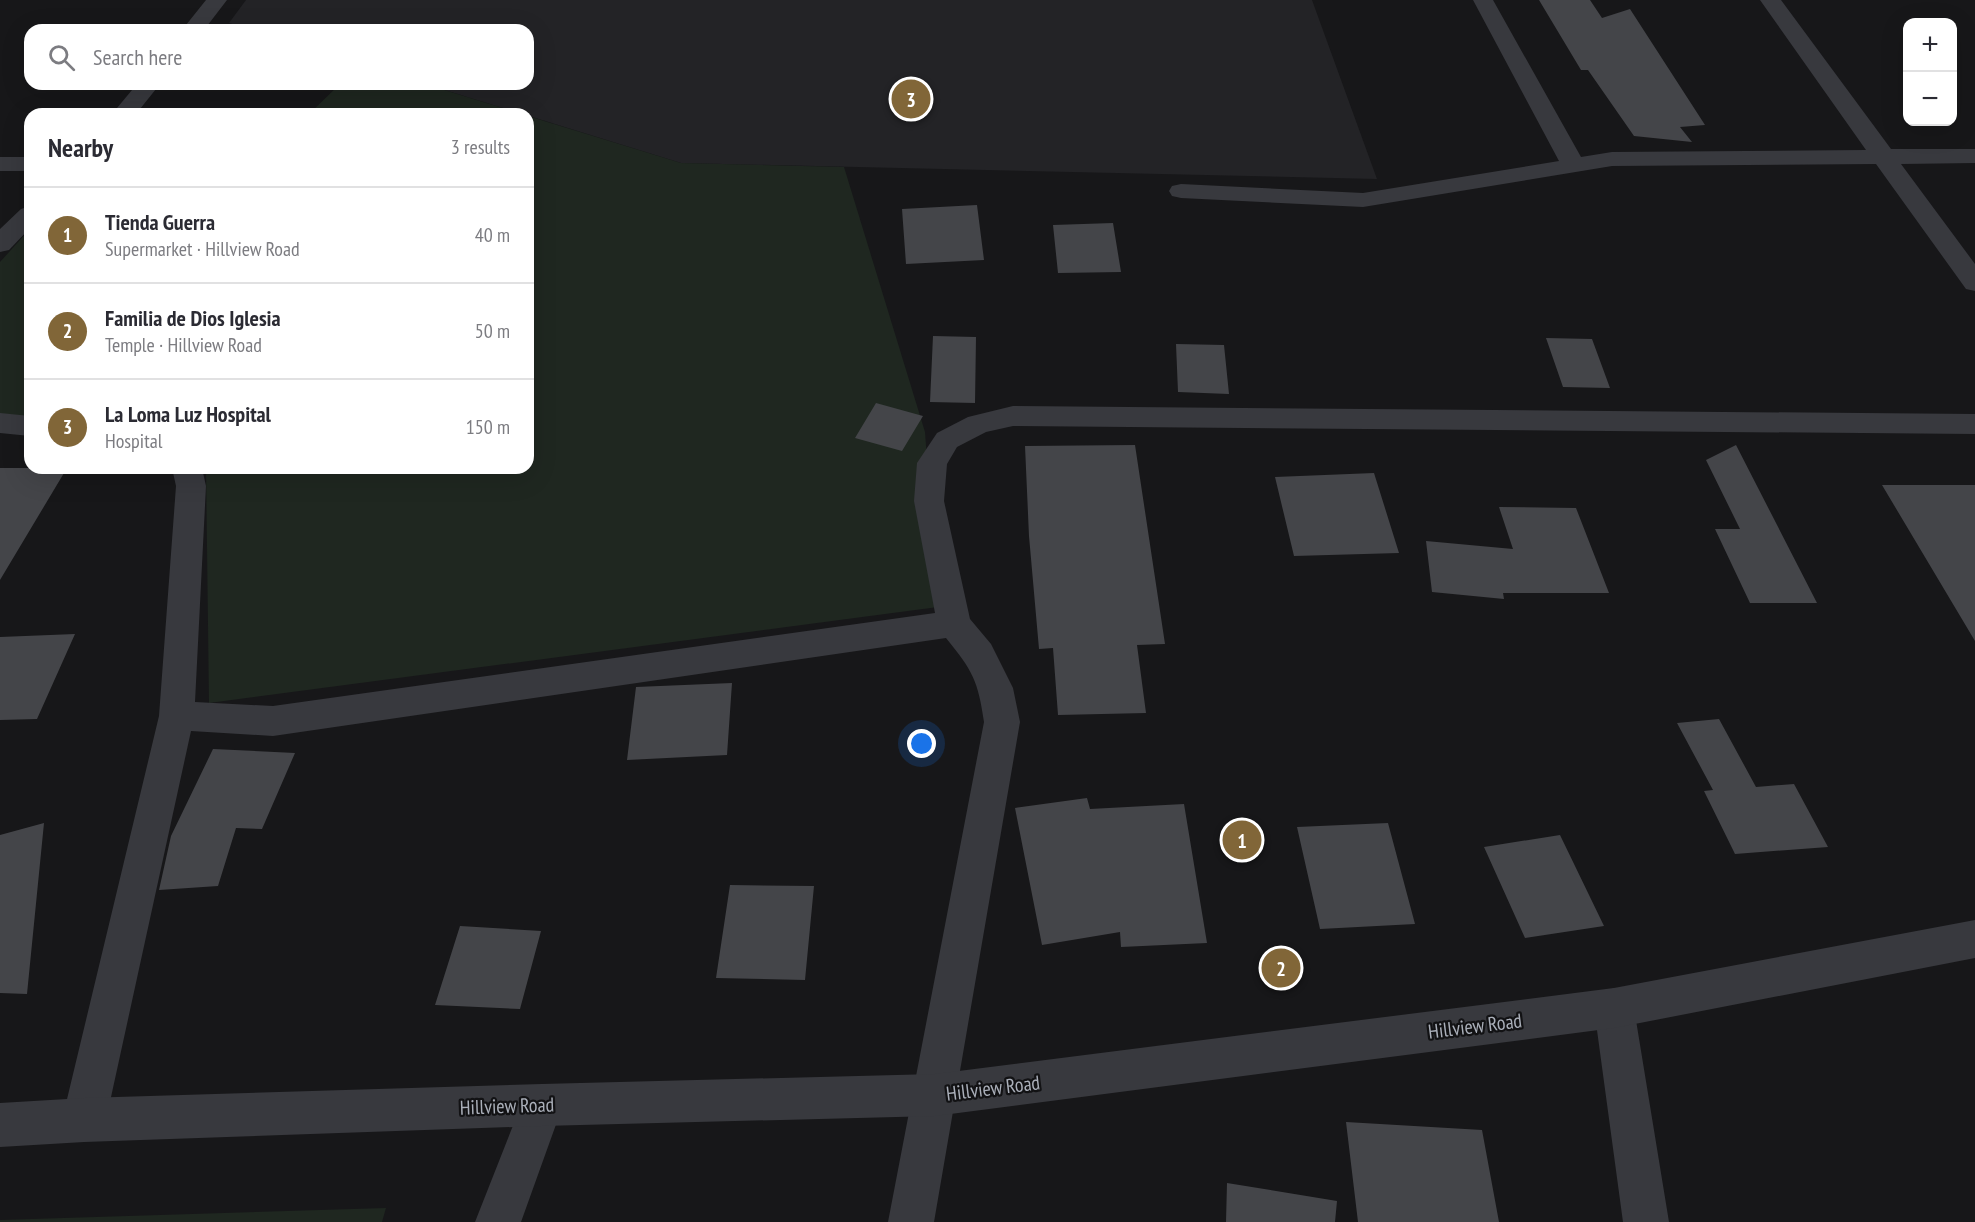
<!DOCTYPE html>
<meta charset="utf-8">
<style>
:root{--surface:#fff;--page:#f7f7f7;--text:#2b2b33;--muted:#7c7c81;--line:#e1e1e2;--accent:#816638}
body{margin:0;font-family:"PT Sans Narrow",sans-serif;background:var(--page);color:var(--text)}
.controls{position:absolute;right:18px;top:18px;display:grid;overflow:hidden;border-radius:12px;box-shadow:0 6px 24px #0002}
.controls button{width:54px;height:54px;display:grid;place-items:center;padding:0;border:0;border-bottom:2px solid var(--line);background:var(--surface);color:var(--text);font:30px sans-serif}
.you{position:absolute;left:922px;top:744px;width:21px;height:21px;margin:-15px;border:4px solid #fff;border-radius:50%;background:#1a73e8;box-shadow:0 0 0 9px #1a73e833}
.badge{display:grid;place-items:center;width:39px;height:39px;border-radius:50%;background:var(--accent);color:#fff;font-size:20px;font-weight:700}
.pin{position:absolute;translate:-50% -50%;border:3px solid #fff;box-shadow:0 2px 6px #0006}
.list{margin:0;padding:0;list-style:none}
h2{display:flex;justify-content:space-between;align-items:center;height:78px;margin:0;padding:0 24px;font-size:26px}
h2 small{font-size:20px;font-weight:400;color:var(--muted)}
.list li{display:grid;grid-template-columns:39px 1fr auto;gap:18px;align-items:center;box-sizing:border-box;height:96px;padding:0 24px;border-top:2px solid var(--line)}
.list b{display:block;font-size:22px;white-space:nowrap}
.list p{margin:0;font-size:20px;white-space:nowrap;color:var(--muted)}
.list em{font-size:20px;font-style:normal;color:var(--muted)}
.icon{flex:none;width:33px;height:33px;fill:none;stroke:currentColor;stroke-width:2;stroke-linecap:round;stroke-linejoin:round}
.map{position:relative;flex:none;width:1975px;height:1222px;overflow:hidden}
.search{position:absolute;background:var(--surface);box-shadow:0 6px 24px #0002;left:24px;top:24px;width:510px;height:66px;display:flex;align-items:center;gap:15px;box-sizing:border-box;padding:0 21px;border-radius:18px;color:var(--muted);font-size:22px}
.panel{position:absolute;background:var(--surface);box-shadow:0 6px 24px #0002;left:24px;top:108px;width:510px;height:366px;border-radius:18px}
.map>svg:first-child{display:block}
.built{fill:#232326}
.green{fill:#1f2720}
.building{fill:#444549}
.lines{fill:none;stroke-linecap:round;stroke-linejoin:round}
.minor{fill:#38393e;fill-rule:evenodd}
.tertiary{fill:#38393e;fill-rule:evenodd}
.labels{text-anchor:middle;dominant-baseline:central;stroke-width:4.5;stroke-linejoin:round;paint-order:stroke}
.near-street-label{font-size:20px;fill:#aaafb9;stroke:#121214}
</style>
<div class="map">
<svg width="1975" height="1222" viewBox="0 0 1975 1222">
<rect width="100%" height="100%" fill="#171719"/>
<path class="built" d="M246 0H1312L1377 179 681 163 425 84H528V30H251L229 23Z"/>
<path class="green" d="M340 84H425L522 114H309Z
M528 116 681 163 844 167 925 432 938 607 209 703 206 468H528Z
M30 229V417L0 414V262Z
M386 1208 382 1222H0V1220Z"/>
<path class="building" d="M1539 0H1590L1602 18 1630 9 1705 125 1680 127 1692 142 1634 136 1588 70H1581Z
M977 205 984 260 906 264 902 209Z
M1113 223 1121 272 1058 273 1053 225Z
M933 336 976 337 975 403 930 402Z
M1546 338 1592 339 1610 388 1563 387Z
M1176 344 1224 345 1229 394 1178 392Z
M876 403 923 416 902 451 855 438Z
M1135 445 1165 644 1137 645 1146 713 1058 715 1053 648 1039 649 1029 536 1025 446Z
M1736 445 1817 603H1750L1715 529H1740L1706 460Z
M0 468H67L0 580Z
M1374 473 1399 553 1294 556 1275 477Z
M1882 485H1975V641Z
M1499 507 1576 508 1609 593H1503L1504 599 1432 592 1426 541 1513 549Z
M75 634 37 719 0 720V637Z
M732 683 727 755 627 760 636 687Z
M1719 719 1756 787 1794 784 1828 847 1735 854 1704 791 1713 790 1677 723Z
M213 749 295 753 262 829 236 828 218 886 159 890 171 836Z
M1087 798 1090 809 1184 804 1207 943 1121 947 1120 932 1042 945 1015 808Z
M44 823 27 994 0 993V835Z
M1388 823 1415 924 1320 929 1297 827Z
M1560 835 1604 926 1525 938 1484 847Z
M730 885 814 886 805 980 716 978Z
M460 926 541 931 520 1009 435 1005Z
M1346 1122 1482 1130 1499 1222H1358Z
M1227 1183 1337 1201 1335 1222H1226Z"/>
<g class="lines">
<path class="minor" d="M1473 0H1493L1581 157 1612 152 1866 150 1760 0H1781L1891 149H1975V163L1901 164 1975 264V291L1966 289 1876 164 1612 166 1363 207 1181 198 1172 196 1169 191 1172 186 1181 184 1363 193 1559 161Z
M0 157H30V171H0Z
M1013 406 1975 414V434L1013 426 986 432 957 447 947 464 944 501 970 619 991 644 1013 688 1020 722 934 1222H888L984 722C978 681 973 671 946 638L273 736 191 731 106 1120 99 1135 84 1142 69 1135 62 1120 159 716 176 486 172 468H202L206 486 195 702 273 706 935 613 914 501 917 463 937 433 968 417Z
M0 413 30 416V436L0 433Z
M1614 988 1628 994 1634 1008 1669 1222H1623L1594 1008 1600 994Z
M542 1084 557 1090 563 1105 521 1222H475L527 1090Z"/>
<path class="tertiary" d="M206 0H227L204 30H182Z
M137 84H160L136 114H112Z
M30 206V228L9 250 0 252V229L21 209Z
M1975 920V958L1614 1028 935 1116 542 1126 84 1142 0 1147V1103L84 1098 542 1084 935 1074 1614 988Z"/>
</g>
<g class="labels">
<g class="near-street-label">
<text transform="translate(1475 1026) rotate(-7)">Hillview Road</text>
<text transform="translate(993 1088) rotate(-7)">Hillview Road</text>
<text transform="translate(507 1106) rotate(-2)">Hillview Road</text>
</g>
</g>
</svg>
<div class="controls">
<button>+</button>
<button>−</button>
</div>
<div class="you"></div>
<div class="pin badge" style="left:1242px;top:840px">1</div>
<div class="pin badge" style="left:1281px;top:968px">2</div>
<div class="pin badge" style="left:911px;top:99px">3</div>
<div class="search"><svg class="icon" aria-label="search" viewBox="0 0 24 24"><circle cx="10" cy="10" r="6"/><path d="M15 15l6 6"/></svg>Search here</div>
<section class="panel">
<h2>Nearby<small>3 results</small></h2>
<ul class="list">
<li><span class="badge">1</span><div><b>Tienda Guerra</b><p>Supermarket · Hillview Road</p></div><em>40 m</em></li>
<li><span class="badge">2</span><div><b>Familia de Dios Iglesia</b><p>Temple · Hillview Road</p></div><em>50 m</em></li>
<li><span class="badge">3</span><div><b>La Loma Luz Hospital</b><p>Hospital</p></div><em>150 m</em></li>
</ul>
</section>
</div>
